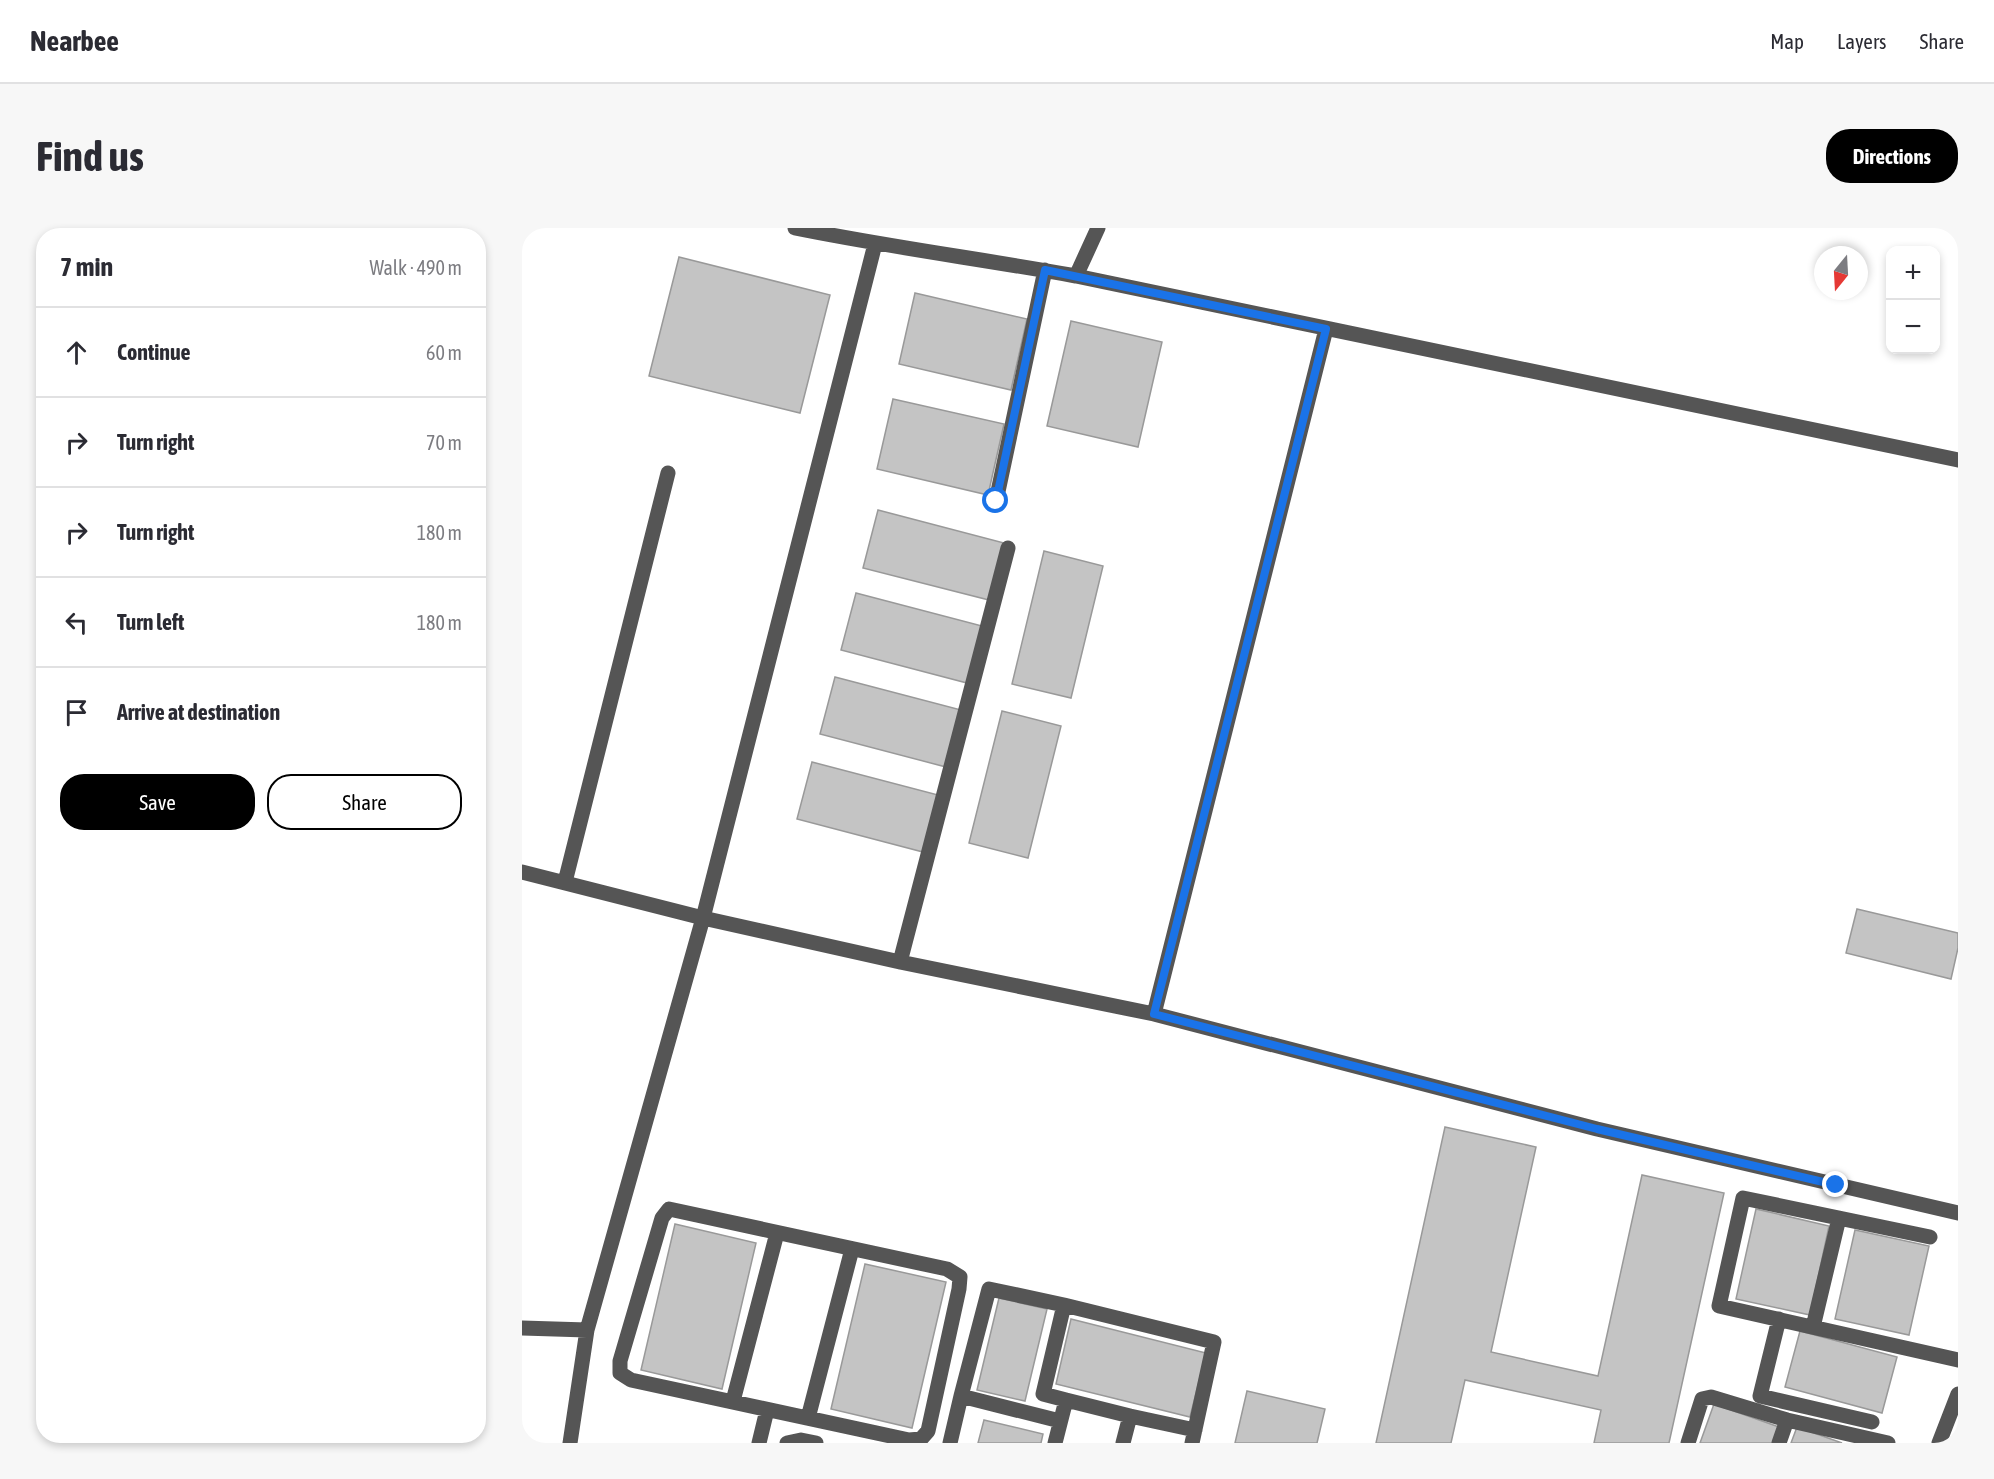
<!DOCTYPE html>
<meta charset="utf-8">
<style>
:root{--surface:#fff;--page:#f7f7f7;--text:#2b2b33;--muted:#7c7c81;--line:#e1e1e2;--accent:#000}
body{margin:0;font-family:"Asap Condensed",sans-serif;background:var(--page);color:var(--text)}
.controls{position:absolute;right:18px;top:18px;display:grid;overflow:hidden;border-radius:12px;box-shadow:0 3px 9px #0003}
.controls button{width:54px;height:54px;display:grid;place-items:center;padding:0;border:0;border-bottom:2px solid var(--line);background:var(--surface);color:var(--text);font:30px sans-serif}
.compass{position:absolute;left:1292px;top:18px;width:54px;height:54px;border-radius:50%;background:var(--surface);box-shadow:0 3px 9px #0003;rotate:198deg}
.stop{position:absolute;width:18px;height:18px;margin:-14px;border:4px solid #1a73e8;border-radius:50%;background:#fff}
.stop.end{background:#1a73e8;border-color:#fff;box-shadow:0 2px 6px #0008}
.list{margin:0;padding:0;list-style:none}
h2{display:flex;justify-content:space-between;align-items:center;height:78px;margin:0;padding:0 24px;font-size:26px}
h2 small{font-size:20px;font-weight:400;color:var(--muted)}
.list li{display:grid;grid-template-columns:39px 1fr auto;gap:18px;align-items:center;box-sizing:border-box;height:90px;padding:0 24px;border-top:2px solid var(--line)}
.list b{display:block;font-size:22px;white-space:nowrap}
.list em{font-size:20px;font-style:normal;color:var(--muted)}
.actions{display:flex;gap:12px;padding:18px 24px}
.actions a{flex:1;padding:14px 0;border:2px solid var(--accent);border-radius:24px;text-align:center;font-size:21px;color:var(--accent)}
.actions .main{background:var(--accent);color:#fff}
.icon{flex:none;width:33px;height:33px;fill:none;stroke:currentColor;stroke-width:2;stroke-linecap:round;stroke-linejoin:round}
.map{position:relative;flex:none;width:1436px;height:1215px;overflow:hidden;border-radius:24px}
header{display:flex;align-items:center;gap:36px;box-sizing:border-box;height:84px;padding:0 30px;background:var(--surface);border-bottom:2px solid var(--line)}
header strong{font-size:28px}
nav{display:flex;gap:33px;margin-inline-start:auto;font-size:21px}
.intro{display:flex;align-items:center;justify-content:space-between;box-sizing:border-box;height:144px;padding:0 36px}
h1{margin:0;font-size:42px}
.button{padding:15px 27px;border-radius:24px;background:var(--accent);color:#fff;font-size:21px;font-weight:700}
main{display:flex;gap:36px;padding:0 36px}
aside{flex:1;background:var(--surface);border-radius:24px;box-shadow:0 3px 9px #0003}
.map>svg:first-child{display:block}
.building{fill:#c4c4c4;stroke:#999;stroke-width:1.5}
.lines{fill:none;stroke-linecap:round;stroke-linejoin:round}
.minor{stroke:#555;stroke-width:15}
.route{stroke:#1a73e8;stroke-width:8}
</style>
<header>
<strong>Nearbee</strong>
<nav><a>Map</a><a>Layers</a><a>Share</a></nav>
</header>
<div class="intro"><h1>Find us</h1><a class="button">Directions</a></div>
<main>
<aside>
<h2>7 min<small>Walk · 490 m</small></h2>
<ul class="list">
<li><svg class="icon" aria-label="ahead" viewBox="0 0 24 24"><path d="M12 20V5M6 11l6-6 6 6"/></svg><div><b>Continue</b></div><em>60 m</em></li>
<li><svg class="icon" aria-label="right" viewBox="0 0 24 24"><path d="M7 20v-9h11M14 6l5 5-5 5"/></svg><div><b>Turn right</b></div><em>70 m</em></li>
<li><svg class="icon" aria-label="right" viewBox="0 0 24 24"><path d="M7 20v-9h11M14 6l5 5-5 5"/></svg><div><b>Turn right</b></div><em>180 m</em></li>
<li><svg class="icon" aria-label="left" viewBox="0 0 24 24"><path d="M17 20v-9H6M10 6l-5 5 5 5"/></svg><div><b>Turn left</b></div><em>180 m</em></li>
<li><svg class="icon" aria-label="arrive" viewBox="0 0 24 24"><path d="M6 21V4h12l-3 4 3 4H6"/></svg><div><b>Arrive at destination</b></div></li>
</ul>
<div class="actions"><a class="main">Save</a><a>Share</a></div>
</aside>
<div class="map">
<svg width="1436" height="1215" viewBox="0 0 1436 1215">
<rect width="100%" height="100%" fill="#fff"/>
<path class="building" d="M157 29 308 67 278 185 127 148Z
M393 65 505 91 489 162 377 136Z
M549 93 640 114 616 219 525 198Z
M371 171 482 196 466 267 355 241Z
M356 282 482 315 467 372 341 340Z
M522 323 581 338 549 470 490 456Z
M334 365 460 398 445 455 319 422Z
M313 449 439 482 424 539 298 506Z
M480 483 539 498 506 630 447 615Z
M290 534 416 567 401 624 275 591Z
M1335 681 1436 705V720L1429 751 1324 725Z
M923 899 1014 919 969 1124 1076 1148 1120 947 1202 965 1147 1215H1072L1079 1182 943 1152 929 1215H854Z
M1234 981 1307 998 1288 1087 1214 1071Z
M153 996 234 1015 200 1161 119 1142Z
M1333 1002 1407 1018 1387 1107 1313 1091Z
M343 1036 424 1054 390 1200 309 1181Z
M477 1070 525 1081 503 1173 455 1162Z
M549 1091 684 1125 668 1189 534 1156Z
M1278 1103 1375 1129 1360 1185 1263 1159Z
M725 1163 803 1181 795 1215H713Z
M1192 1176 1257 1199 1251 1215H1178Z
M462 1192 521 1206 519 1215H456Z
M1275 1199 1320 1215H1269Z"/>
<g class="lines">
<path class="minor" d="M273 0C366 19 460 31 554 48L1436 232
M554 48 576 0
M474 273 523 42
M0 644 181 690 378 734 632 786 1075 901 1436 985
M43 654 146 245
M378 734 486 320
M632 786 804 101
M147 981 425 1041 438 1049 437 1061 406 1203 399 1211 387 1212 109 1152 98 1145V1133L140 990Z
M1408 1009 1221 970 1197 1078 1436 1132
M1257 1091 1238 1168 1350 1194
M1291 1099 1317 990
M0 1100 65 1102
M544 1172 608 1188
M211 1173 255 1005
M286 1190 330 1021
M538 1193 439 1168 467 1061 542 1077
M48 1215 65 1102 181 690 353 16
M237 1215 245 1182
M265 1215 279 1212 294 1215
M428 1215 439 1168
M533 1215 544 1172 521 1166 542 1077 692 1114 670 1215
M601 1215 608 1188 673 1202
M1166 1215 1180 1171 1189 1169 1265 1192 1366 1215
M1257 1215 1265 1192
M1417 1215 1436 1166"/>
</g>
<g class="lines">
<path class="route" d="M474 273 523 42 804 101 632 786 1075 901 1314 957"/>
</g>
</svg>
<div class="controls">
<button>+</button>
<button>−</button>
</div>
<svg class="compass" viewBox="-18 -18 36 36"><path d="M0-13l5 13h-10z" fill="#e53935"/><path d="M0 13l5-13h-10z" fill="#7c7c81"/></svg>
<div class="stop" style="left:474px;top:273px"></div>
<div class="stop end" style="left:1314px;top:957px"></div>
</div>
</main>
